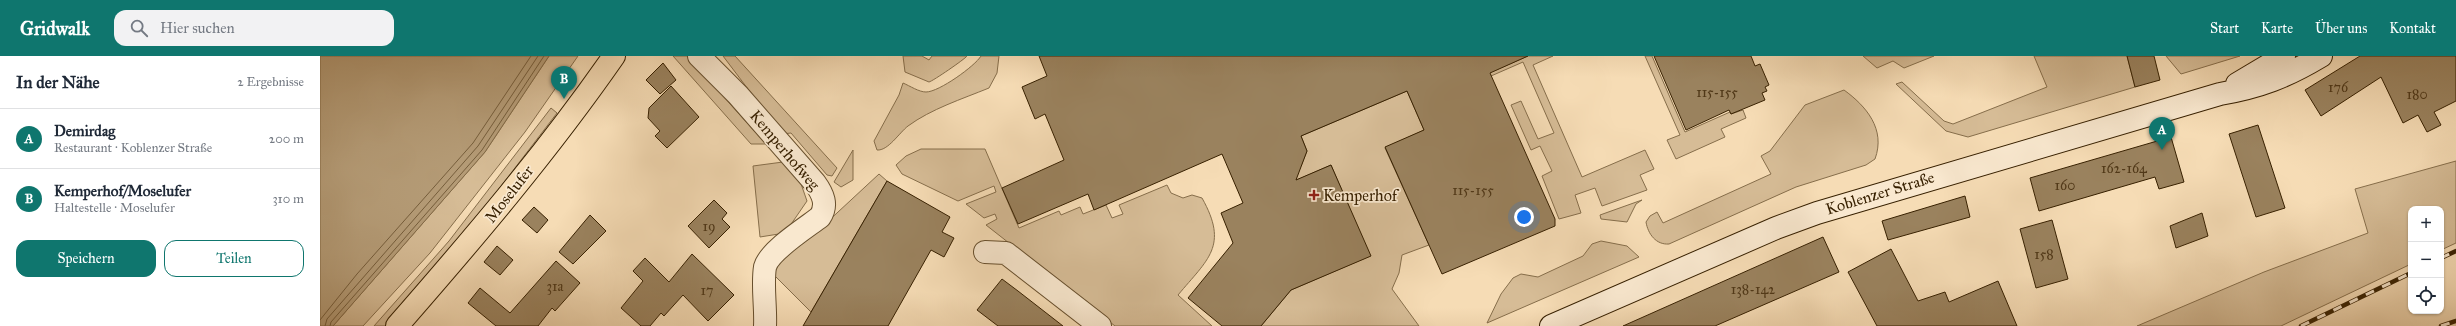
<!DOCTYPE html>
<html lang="de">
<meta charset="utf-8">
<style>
:root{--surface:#fff;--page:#f2f2f3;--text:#1f2937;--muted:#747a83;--line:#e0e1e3;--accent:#0f766e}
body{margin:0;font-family:"IM FELL Great Primer",serif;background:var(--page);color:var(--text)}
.controls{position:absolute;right:12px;bottom:12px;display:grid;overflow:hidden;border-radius:8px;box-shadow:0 1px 3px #0004}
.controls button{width:36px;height:36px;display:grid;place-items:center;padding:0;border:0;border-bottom:1px solid var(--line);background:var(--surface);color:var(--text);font:20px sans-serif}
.you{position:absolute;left:1204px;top:161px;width:14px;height:14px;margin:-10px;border:3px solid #fff;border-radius:50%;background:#1a73e8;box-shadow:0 0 0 6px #1a73e833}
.badge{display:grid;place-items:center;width:26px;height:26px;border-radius:50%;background:var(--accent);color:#fff;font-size:13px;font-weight:700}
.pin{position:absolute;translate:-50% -33px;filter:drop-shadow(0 1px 2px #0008)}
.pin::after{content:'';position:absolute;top:21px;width:14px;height:12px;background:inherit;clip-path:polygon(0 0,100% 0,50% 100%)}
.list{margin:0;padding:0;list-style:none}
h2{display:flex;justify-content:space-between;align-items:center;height:52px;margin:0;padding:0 16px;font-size:17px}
h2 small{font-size:13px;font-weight:400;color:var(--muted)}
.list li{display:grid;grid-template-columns:26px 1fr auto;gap:12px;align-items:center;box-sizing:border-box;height:60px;padding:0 16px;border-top:1px solid var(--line)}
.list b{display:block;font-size:15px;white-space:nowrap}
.list p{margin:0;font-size:13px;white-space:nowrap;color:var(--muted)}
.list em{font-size:13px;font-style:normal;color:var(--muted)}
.actions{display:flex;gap:8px;padding:12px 16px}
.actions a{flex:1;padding:9px 0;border:1px solid var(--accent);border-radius:12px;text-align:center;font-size:14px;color:var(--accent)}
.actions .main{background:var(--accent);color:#fff}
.icon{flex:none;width:22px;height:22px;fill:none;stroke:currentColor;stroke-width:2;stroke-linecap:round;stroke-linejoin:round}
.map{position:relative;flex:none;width:2136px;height:270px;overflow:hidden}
header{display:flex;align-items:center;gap:24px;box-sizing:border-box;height:56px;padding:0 20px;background:var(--accent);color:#fff}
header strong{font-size:19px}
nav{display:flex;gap:22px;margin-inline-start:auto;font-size:14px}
.search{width:280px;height:36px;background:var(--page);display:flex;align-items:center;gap:10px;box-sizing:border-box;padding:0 14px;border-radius:12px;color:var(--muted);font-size:15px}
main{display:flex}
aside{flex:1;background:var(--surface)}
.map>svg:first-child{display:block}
.green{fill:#d6bc96;stroke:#866e4b}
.water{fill:#b59c77;stroke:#836a47}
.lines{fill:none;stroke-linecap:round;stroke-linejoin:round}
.shore{stroke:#765e3c;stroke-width:1}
.building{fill:#9a825e;stroke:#372000}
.street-casing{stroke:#674f2d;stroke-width:24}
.secondary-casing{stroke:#372000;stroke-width:24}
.primary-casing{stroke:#372000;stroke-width:24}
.street{stroke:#f9e8cf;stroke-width:22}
.secondary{stroke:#f9e8cf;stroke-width:22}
.primary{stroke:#f6dcb5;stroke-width:22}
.rail-casing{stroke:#372000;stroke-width:4.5}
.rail{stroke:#f9e8cf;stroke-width:3;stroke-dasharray:9;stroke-linecap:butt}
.poi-dot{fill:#8f2418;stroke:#f9e8cf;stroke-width:1.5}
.labels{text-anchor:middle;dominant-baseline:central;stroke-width:3.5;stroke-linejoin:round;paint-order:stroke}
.number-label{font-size:14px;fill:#503818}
.street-label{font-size:16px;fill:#372000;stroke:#f9e8cf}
.poi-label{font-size:16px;fill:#372000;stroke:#f9e8cf;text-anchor:start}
</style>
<header>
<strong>Gridwalk</strong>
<div class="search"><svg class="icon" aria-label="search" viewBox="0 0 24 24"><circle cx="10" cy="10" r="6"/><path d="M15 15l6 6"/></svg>Hier suchen</div>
<nav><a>Start</a><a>Karte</a><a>Über uns</a><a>Kontakt</a></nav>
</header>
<main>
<aside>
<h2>In der Nähe<small>2 Ergebnisse</small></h2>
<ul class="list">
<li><span class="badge">A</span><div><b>Demirdag</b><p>Restaurant · Koblenzer Straße</p></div><em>200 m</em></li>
<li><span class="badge">B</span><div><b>Kemperhof/Moselufer</b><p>Haltestelle · Moselufer</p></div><em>310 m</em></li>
</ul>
<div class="actions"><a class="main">Speichern</a><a>Teilen</a></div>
</aside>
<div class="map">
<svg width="2136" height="270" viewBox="0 0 2136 270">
<rect width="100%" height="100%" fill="#f6dcb5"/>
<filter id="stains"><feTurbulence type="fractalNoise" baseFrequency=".005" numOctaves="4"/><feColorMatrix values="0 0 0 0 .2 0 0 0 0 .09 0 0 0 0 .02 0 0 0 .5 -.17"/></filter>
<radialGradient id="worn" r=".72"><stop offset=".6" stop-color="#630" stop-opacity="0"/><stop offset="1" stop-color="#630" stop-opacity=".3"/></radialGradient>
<path class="green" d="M229 0H258L205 76 110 197 43 270H13L165 96Z
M353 0H367L446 88H431Z
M403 0H415L517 112 512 120 507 119 471 77 462 78Z
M583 0H602L609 4 612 0H647C645 3 613 25 609 26L585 16Z
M661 0H679L677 17 669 32C642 43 611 53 588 70 579 77 568 95 557 94L554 85 579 39 583 27C590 30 599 36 606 36 619 36 655 10 661 0Z
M1208 0H1233L1213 9 1262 121 1325 94 1334 113 1320 119 1327 134 1282 150 1275 132 1255 139 1261 157 1239 163 1222 120 1232 115 1220 90 1211 94 1191 49 1201 45 1218 83 1234 77 1203 6 1171 20 1169 17Z
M1325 0H1332L1365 76 1410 56 1411 58 1423 54 1426 62 1401 73 1405 81 1356 103 1347 84 1360 79Z
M1543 0H1614L1584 12 1573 5 1557 12Z
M1714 0H1807L1815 31 1648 81 1626 75 1576 28 1582 26 1624 65 1633 68 1727 31Z
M1846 0H1920L1861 18Z
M1524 34C1546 50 1566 73 1555 103L1546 109 1476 131 1349 188C1336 189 1328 178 1326 166L1330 160 1337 156 1343 167 1451 118 1441 100 1450 95 1485 49Z
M1087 35 1104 74 1065 92 1109 189 1082 199 1079 217 1072 233 1099 270H941L971 234 1050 200 1011 109 947 137 981 110 987 95 981 80Z
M231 52 237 57 136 189 67 270H54L129 185Z
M601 93H665L699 172 739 155 741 159 760 151 763 158 786 149 792 162 803 158 799 149 847 129 851 137 863 142 872 139 882 142C909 190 888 203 858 239L892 270H795L666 169 677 163 675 158 664 162 646 148 676 136 674 130 638 145 582 118 576 109 586 100Z
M533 94V124L521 131 514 126Z
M2136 105V187L2121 194V153H2091V208L1961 270H1817L1944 216 2048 177 2035 133Z
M463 106 480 125 487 145 465 177 440 181 433 110Z
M559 118 567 125 491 256 454 219 459 205 490 182Z
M1322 144 1316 148 1307 166 1281 163 1280 159Z
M1281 185 1307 190 1319 201 1167 267 1181 238 1193 222 1201 218 1218 221 1263 200 1272 188Z"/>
<path class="water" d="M0 0H229L165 96 13 270H0Z"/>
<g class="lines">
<path class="shore" d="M0 264 37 218 153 87 211 0
M5 270 7 263 158 90 218 0
M10 270 11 266 162 94 224 0"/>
</g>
<path class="building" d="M719 0H1208L1170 17 1235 163V170L1122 218 1065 91 1104 74 1087 35 981 80 987 95 976 124 1011 109 1051 200 971 234 941 270H902L868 242 913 187 901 157 923 147 902 98 774 154 768 138 698 168 682 132 744 104 725 58 715 63 702 31 727 20Z
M1334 0H1431L1435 10 1440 8 1449 29 1445 31 1447 35 1442 37 1445 44 1411 58 1409 54 1366 74Z
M1807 0H1834L1840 24 1815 31Z
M2040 0H2136V45L2114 56 2121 69 2107 76 2098 59 2083 67 2061 21 2001 60 1985 34Z
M343 7 356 24 340 38 326 24Z
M351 30 379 61 347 92 335 80 340 75 328 62 329 52Z
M1938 69 1965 152 1936 161 1909 78Z
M1851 81 1864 126 1839 133 1835 121 1719 155 1710 122Z
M567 125 630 161 622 176 634 182 624 201 611 194 568 270H483Z
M1645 140 1650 161 1568 184 1562 165Z
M394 144 407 157 402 163 410 171 389 192 368 170Z
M214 151 228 164 217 177 202 164Z
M1882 157 1888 180 1856 192 1850 170Z
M270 159 286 175 253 208 239 196Z
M1732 164 1748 223 1716 232 1700 173Z
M1503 181 1519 216 1395 270H1303Z
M177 190 193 204 180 219 164 206Z
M1571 193 1598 245 1625 236 1629 246 1678 225 1697 270H1557L1528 216Z
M372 198 414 239 388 265 363 239 344 260 341 257 330 270H321L301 252 323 225 313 215 325 202 349 226Z
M236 205 260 227 235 255 232 252 218 270H176L148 247 160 232 190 257Z
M682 223 698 235 743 270H678L657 254Z"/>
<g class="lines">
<g class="street-casing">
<path id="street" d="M379 0 418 39 495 127C503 138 508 149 500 161 487 171 449 195 445 211 442 229 446 251 445 270
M665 196 686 197 780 270"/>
</g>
<g class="secondary-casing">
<path id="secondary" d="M1917 28 1964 0
M1231 270 1456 172 1497 157 1900 38C1940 31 1966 21 2001 0"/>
</g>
<g class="primary-casing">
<path id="primary" d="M77 270C153 183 228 95 294 0"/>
</g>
<use href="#street" class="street"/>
<use href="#secondary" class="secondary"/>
<use href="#primary" class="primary"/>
<g class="rail-casing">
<path id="rail" d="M2121 202 2136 195
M1981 270 2091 217
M2121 270 2136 265"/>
</g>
<use href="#rail" class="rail"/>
</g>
<path class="poi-dot" d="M992 133h4v4h4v4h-4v4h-4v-4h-4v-4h4z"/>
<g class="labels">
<g class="number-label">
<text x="2018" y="31">176</text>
<text x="1397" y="36">115-155</text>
<text x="2097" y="38">180</text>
<text x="1804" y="112">162-164</text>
<text x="1745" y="129">160</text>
<text x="1153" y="134">115-155</text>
<text x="389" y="170">19</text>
<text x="1724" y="198">158</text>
<text x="235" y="230">31a</text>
<text x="1433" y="233">138-142</text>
<text x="387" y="234">17</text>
</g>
<g class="street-label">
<text transform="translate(465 94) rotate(50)">Kemperhofweg</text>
<text transform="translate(1560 137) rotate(-17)">Koblenzer Straße</text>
<text transform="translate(189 138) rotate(-52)">Moselufer</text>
</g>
<g class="poi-label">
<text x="1003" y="139">Kemperhof</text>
</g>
</g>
<rect width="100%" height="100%" filter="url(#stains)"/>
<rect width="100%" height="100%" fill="url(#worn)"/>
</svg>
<div class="controls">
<button>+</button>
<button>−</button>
<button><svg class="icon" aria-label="locate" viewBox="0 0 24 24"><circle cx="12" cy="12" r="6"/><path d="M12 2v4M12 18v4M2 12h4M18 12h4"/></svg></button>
</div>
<div class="you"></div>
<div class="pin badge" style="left:1842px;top:94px">A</div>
<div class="pin badge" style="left:244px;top:43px">B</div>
</div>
</main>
